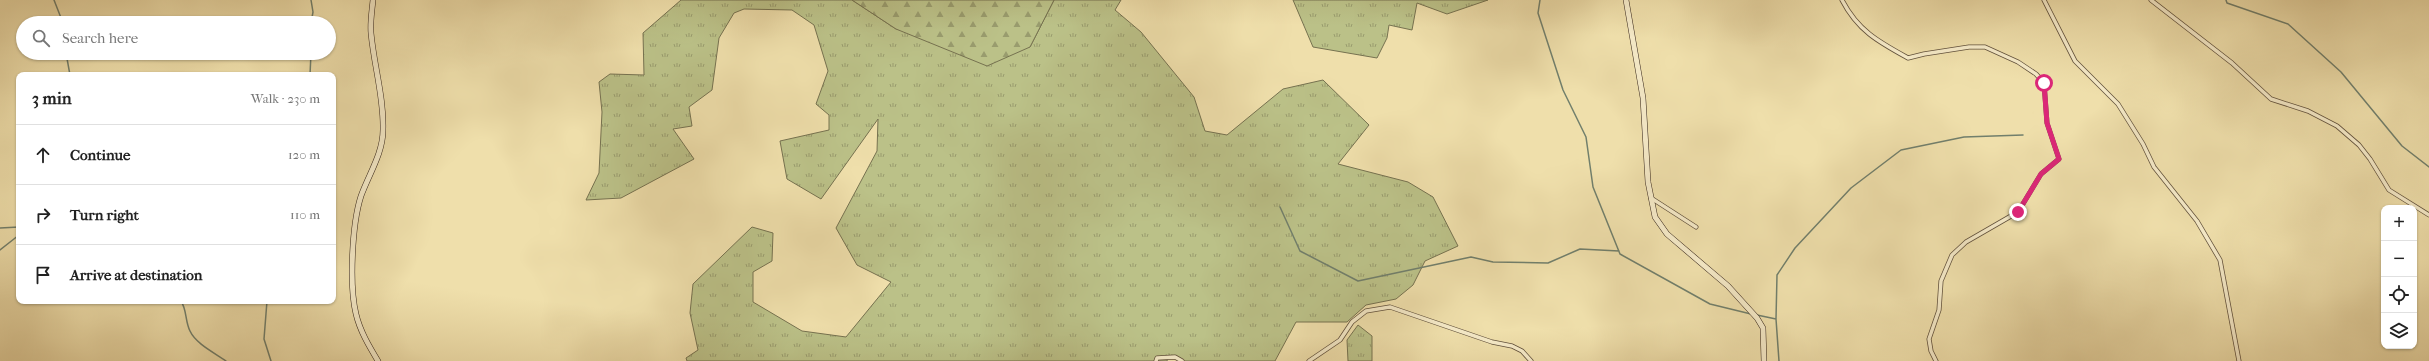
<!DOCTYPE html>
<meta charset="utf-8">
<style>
:root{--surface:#fff;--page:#f6f6f6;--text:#222;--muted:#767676;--line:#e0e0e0}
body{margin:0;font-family:"IM FELL French Canon",serif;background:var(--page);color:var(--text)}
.controls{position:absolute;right:12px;bottom:12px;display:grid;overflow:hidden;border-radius:8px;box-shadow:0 1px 3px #0004}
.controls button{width:36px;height:36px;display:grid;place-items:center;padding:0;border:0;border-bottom:1px solid var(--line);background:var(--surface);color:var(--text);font:20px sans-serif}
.stop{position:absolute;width:12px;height:12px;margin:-9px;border:3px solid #db2777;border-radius:50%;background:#fff}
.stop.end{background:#db2777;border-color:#fff;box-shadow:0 1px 4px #0008}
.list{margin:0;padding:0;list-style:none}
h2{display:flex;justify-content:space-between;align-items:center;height:52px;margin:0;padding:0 16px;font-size:17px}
h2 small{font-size:13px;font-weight:400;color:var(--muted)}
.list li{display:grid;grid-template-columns:26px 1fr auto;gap:12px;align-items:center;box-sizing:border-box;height:60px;padding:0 16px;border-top:1px solid var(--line)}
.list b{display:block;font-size:15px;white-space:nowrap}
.list em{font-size:13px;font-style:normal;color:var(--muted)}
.icon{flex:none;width:22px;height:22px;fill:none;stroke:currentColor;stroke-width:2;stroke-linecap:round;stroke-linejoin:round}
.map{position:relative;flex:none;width:2429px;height:361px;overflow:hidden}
.search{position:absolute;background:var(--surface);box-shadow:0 1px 3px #0004;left:16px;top:16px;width:320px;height:44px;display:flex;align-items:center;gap:10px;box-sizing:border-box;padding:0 14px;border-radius:22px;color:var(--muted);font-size:15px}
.panel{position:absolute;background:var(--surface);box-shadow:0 1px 3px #0004;left:16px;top:72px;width:320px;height:232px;border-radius:8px}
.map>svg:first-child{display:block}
.grass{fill:url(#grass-tufts);stroke:#767250}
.forest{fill:url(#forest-firs);stroke:#767250}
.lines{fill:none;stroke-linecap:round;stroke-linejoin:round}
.stream{stroke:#717f6c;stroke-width:1.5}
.street-casing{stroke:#61513c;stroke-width:5}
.secondary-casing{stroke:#322217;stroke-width:6}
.street{stroke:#f5eac8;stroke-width:3.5}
.secondary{stroke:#f5eac8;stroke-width:5}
.route{stroke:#db2777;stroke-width:5}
</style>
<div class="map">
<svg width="2429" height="361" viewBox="0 0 2429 361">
<defs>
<pattern id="grass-tufts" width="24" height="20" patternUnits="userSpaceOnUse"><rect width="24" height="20" fill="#bbc188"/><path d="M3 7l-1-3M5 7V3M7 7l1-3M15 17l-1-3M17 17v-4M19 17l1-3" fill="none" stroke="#999c6e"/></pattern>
<pattern id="forest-firs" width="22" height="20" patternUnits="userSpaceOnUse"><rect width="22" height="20" fill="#bbc188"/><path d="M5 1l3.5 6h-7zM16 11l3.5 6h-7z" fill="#999c6e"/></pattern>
</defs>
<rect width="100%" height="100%" fill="#efdfab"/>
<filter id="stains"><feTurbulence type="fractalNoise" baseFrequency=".005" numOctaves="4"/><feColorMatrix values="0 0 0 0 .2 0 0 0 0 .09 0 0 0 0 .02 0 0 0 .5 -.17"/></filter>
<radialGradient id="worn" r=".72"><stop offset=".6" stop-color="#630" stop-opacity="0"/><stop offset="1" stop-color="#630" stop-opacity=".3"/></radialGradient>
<path class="grass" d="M681 0H852L896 29 1030 47 1054 0H1121L1115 10 1141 32 1194 97 1205 131 1227 135 1283 89 1323 80 1369 125 1338 164 1408 182 1433 197 1458 246 1425 261 1413 285 1396 299 1366 305 1347 322H1296L1275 361H1184L1169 355 1167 361H687L686 358 698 350 690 313 693 284 752 227 773 233 772 261 753 272V302L802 331 846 337 891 282 857 265 836 228 877 151 878 119 821 199 787 179 780 141 829 130V115L816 104 828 71 814 25 792 10 744 9 734 13 719 38 712 90 689 107 692 126 673 129 694 159 621 198 586 200 599 173 602 112 599 82 610 74 644 75 643 33Z
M1293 0H1488L1447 14 1417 3 1412 30 1389 25 1387 38 1377 58 1313 47Z
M1358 325 1372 336V361H1348L1347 340Z"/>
<path class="forest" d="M852 0H1054L1030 47 987 66 896 29Z"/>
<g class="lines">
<path class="stream" d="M54 0 63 23
M311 0 313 12 311 23
M1540 0 1538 13 1563 90 1586 137 1593 187 1620 254 1710 304 1751 314
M2226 0 2227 3 2288 24 2341 72 2402 146 2429 167
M66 53 70 75
M310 75 311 53
M1280 207 1300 251 1358 281 1471 257 1493 262 1548 263 1580 249 1619 251
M0 228 19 227
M0 250 19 235
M181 301C187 310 185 321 190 331 196 344 215 353 226 361
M267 301 264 339 271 361
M1757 315 1776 319 1779 361
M1776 319 1777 275 1795 248 1851 188 1901 150 1964 137 2023 135"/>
<g class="street-casing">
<path id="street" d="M1842 0C1858 31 1879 42 1908 58L1924 54 1969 47H1985L2018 62 2036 74 2044 83 2047 123 2059 159 2041 174 2018 212 1966 242 1952 255 1941 281 1939 310 1929 339 1931 351 1936 361
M2044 0 2075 61 2118 104 2143 144 2154 167 2197 221 2220 260 2239 361
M2151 0 2232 63 2271 99 2308 111 2337 126 2359 145 2370 159 2389 190 2429 215
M1651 198 1696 227
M1156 361 1157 358 1175 357 1182 361
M1309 361 1340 340 1352 322 1366 311 1390 307 1492 342 1512 346 1522 351 1531 361"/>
</g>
<g class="secondary-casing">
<path id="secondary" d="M373 0C372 11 370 22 371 33 374 66 384 97 383 130 383 153 369 174 361 196 352 224 349 285 356 314 360 331 369 346 378 361
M1626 0 1643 98 1648 182 1655 217 1667 234 1728 286 1757 318 1763 328 1764 361"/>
</g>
<use href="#street" class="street"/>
<use href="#secondary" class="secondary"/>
</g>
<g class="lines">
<path class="route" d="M2018 212 2041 174 2059 159 2047 123 2044 83"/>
</g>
<rect width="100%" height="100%" filter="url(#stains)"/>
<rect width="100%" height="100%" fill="url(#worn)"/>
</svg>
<div class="controls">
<button>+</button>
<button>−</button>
<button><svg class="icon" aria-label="locate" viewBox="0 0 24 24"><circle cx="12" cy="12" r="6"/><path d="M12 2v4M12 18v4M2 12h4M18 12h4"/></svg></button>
<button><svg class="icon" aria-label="layers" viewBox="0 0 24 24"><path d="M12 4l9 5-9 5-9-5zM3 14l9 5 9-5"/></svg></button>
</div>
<div class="stop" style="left:2044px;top:83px"></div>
<div class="stop end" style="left:2018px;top:212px"></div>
<div class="search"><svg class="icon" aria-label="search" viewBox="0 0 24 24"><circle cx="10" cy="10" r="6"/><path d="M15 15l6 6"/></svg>Search here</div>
<section class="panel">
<h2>3 min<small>Walk · 230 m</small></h2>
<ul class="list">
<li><svg class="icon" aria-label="ahead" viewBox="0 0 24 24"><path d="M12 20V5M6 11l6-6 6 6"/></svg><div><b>Continue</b></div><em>120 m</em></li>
<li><svg class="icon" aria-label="right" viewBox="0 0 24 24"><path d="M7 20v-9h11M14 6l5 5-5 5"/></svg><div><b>Turn right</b></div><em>110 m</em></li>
<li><svg class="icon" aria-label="arrive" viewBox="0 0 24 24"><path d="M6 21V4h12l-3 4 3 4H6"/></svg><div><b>Arrive at destination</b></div></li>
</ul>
</section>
</div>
